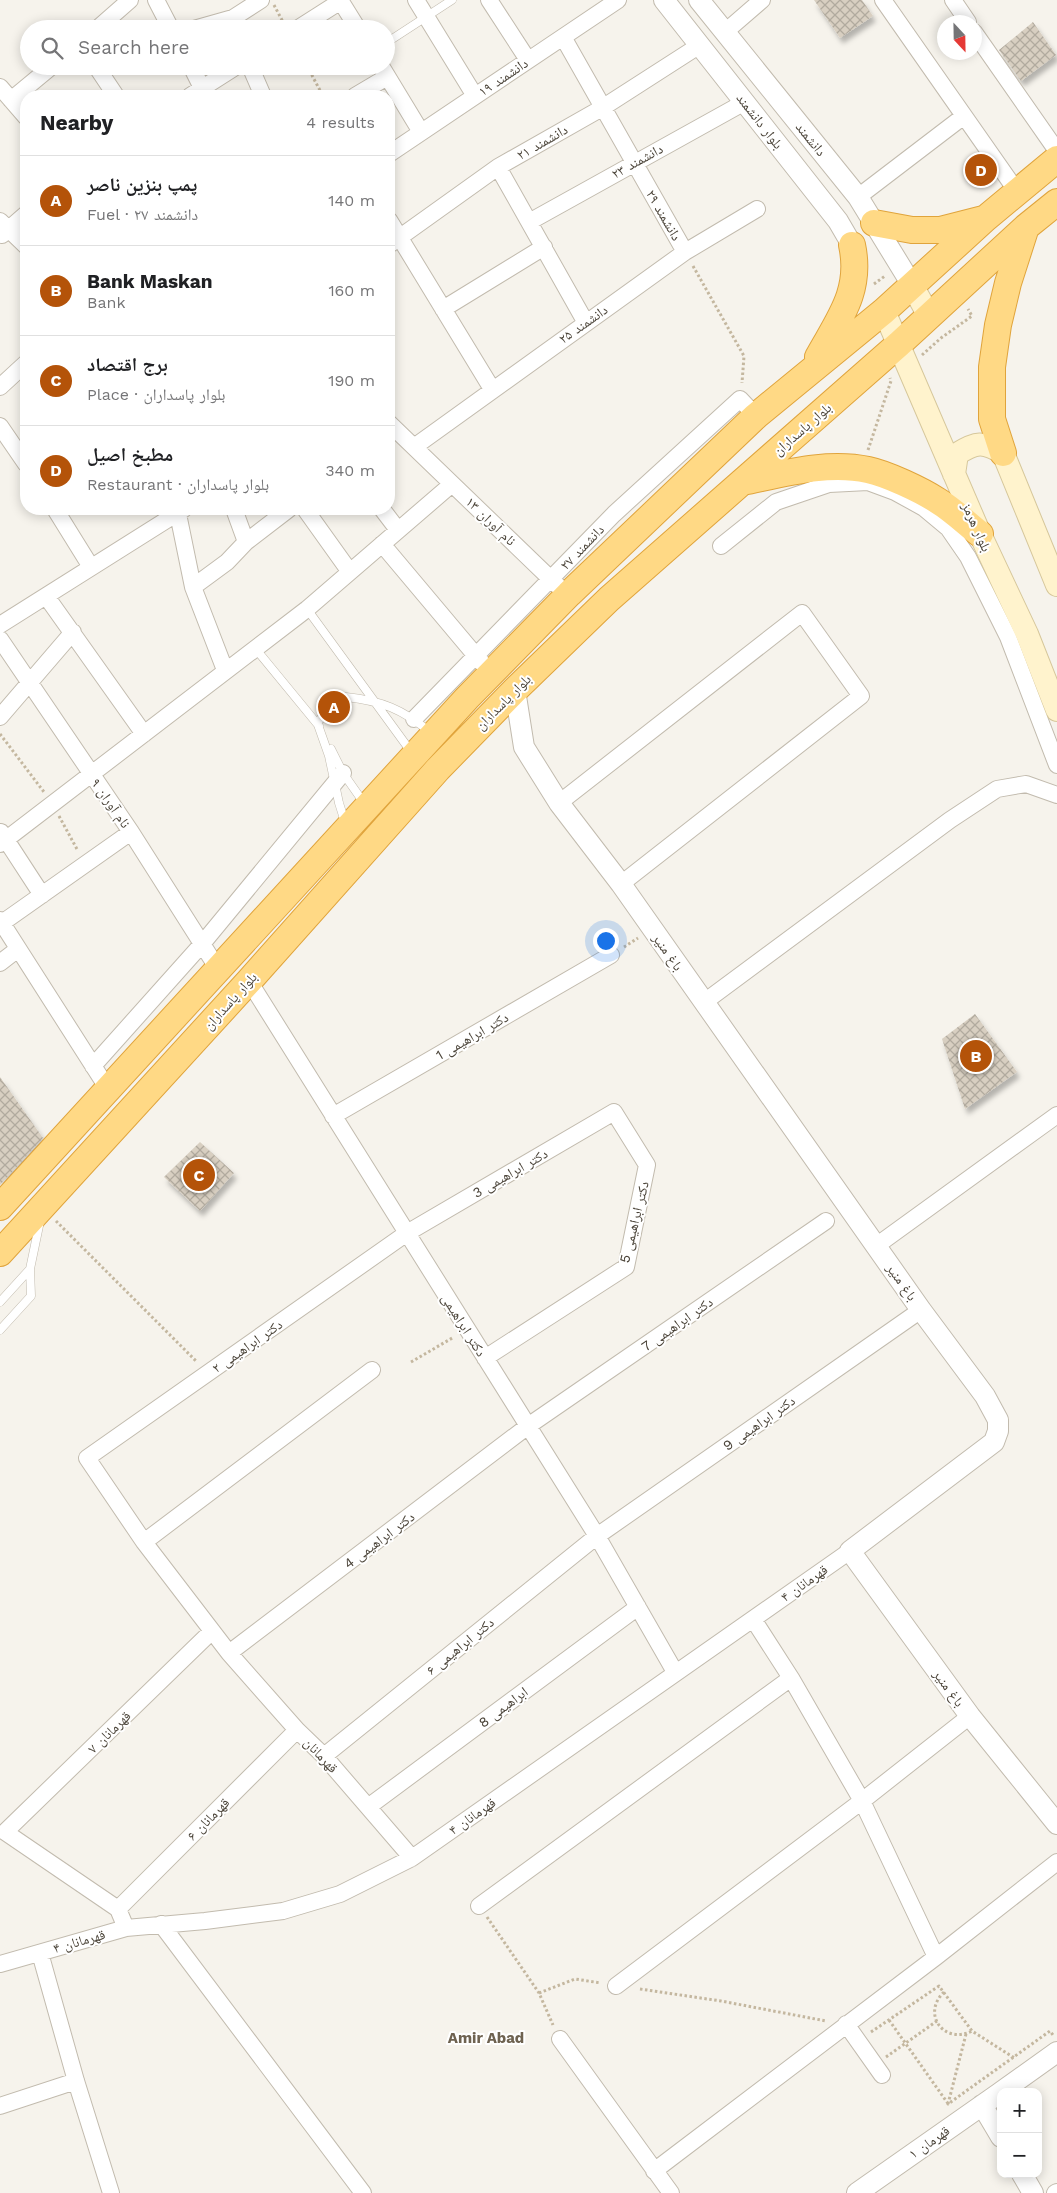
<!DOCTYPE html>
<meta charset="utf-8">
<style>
:root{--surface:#fff;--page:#f2f2f2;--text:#202124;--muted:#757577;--line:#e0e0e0;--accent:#b45309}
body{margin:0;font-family:"Work Sans","Noto Naskh Arabic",sans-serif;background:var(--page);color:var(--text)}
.controls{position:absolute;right:15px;bottom:15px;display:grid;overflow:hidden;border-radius:10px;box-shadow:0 2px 12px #0003}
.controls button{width:45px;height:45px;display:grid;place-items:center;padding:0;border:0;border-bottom:1px solid var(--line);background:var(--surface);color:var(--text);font:25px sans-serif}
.compass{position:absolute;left:937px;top:15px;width:45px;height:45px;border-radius:50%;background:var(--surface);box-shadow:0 2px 12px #0003;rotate:158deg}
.you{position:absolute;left:605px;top:940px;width:18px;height:18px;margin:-12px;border:4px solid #fff;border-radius:50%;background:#1a73e8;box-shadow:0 0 0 8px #1a73e833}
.badge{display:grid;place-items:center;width:32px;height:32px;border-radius:50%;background:var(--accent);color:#fff;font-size:16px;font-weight:700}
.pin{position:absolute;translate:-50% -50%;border:2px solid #fff;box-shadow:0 1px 5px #0006}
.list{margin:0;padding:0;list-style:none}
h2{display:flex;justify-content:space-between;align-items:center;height:65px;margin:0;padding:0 20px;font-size:21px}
h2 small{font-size:16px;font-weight:400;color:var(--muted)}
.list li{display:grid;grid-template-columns:32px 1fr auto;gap:15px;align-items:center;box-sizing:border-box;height:90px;padding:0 20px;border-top:1px solid var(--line)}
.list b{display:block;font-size:19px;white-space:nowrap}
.list p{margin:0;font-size:16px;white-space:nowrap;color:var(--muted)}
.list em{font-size:16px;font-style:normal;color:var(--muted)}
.icon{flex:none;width:28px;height:28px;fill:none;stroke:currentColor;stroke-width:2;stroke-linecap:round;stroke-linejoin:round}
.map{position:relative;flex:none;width:1057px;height:2193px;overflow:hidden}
.search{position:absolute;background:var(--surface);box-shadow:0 2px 12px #0003;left:20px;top:20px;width:375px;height:55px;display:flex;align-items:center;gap:12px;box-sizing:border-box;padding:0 18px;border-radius:28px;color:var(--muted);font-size:19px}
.panel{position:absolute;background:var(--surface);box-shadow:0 2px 12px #0003;left:20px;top:90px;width:375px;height:425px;border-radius:20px}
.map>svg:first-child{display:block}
.building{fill:url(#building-cross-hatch);filter:url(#shadow)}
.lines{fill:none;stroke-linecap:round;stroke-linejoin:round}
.service-casing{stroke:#c2bbae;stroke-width:9}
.minor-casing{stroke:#c2bbae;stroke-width:18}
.tertiary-casing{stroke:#c2bbae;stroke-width:22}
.secondary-casing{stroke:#d6c79b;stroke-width:24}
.trunk-casing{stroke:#e0a43c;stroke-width:28}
.path{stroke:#c4b79f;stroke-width:3;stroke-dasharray:2.5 2.5;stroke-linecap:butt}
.service{stroke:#fff;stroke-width:8}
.minor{stroke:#fff;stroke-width:16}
.tertiary{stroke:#fff;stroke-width:20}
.secondary{stroke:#fff3cd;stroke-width:22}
.trunk{stroke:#ffd985;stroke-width:26}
.labels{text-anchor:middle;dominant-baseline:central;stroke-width:4;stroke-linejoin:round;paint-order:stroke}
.street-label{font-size:14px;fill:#4b4439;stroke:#fff}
.neighbourhood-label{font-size:15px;font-weight:bold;fill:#6e6250;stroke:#fff}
</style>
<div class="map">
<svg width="1057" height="2193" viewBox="0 0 1057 2193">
<defs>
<pattern id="building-cross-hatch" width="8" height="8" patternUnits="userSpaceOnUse" patternTransform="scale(1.25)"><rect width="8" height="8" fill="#d8cfc1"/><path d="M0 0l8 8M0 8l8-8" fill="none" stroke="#b1aa9e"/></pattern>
<filter id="shadow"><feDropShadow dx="3" dy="5.5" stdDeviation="2.5" flood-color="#0004"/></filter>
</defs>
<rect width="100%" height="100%" fill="#f6f3ec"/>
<path class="building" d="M814 0H862L873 16 840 38Z
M1033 22 1056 55 1021 81 999 50Z
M975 1014 1017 1072 965 1109 942 1039Z
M0 1077 43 1138 0 1185Z
M200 1142 234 1173 200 1211 164 1177Z"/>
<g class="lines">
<g class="service-casing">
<path id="service" d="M386 43 452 0
M307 609 412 753
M255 648 319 726
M331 749 343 773 364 803
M345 822 339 803 329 756 317 722 346 697C382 701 402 709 430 732
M0 1302 30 1269 40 1221
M0 1330 31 1296 30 1269"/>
</g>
<g class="minor-casing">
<path id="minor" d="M156 0 171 29
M340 0 358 29
M416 0 475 96
M489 0 528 60
M883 0 1018 193
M953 0 968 22
M97 29 130 0
M194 29 233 18 261 0
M297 29 341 1
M725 32 762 0
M974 32 1057 151
M563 37 685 252
M96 66 116 96
M191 66 206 96
M250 66 263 96
M381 66 421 132
M0 87 26 117
M190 96 237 66
M355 96 387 77
M11 100 52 66
M389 154 618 0
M498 167 586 323
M858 197 964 116
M389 220 492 389
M0 221 26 246
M529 222 745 102
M2 235 26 214
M389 245 498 167 602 108 700 45
M443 309 544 247
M0 387 26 363
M389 423 558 586
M0 426 26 464
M414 447 685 252 757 209
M55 509 91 567
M177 509 193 587 225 670
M234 509 246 542
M305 509 350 572
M382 509 398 530
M382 544 482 663
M721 546 776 502 829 484 868 482 895 492 924 508 948 528 968 557 1008 637 1057 765
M193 587 227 562 246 542 289 509
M46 596 144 734
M0 625 184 509
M0 639 131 832 218 969
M0 717 73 632
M414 719 614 514 740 399 756 416
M559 803 802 613 861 696 621 884
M1 832 42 895
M0 844 307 609 452 484
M0 920 108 1089
M2 923 131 832
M0 963 18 949
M249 981 597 1536 675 1672
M703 1003 950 820 997 789 1026 784 1057 795
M93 1066 202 944 343 773
M333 1116 611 955
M876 1246 1057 1115
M144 1542 372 1370
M753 1619 791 1678 862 1801 936 1957
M229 1653 528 1426 826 1221
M324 1756 597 1536 921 1310
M368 1807 638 1607
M412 1858 324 1756 297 1730 229 1653 144 1542 87 1458 407 1233 614 1112 647 1165 626 1267 485 1358
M479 1906 791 1678
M118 1909 297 1730
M161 1924 363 2193
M126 1928 118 1909 5 1832 212 1631
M40 1953 76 2081 111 2193
M0 1964 126 1928 205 1921 283 1911 340 1894 412 1858 850 1551
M616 1986 862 1801 970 1716
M846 2024 882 2075
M560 2039 671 2193
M0 2106 76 2081
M654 2171 936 1957 1057 1862
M1055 2193 1057 2192"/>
</g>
<g class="tertiary-casing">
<path id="tertiary" d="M664 0 838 221 852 245
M699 0 858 197 912 285
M515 690 524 747 559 803 621 884 921 1310 985 1396 998 1420V1431L994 1442 850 1551 970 1716 1057 1824
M1001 2092 1057 2052
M982 2105 1001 2137
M1022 2174 1033 2193
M857 2193 1001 2092"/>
</g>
<g class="secondary-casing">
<path id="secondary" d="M912 285 929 316
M884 311 980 534 1027 634 1057 710
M954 474 957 454C976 442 983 441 1003 453L1057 585"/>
</g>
<g class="trunk-casing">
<path id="trunk" d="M874 223 912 230H940L983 219
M818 357C839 319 862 291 852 245
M1003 453 992 419V367L998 325 1008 283 1025 230
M742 482C782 474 827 461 868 470 887 474 921 490 938 501 953 510 966 523 980 534
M0 1207 467 698 569 594 756 416 884 311 986 218 1057 159
M0 1253 249 981 438 769 515 690 609 599 899 344 1026 227 1057 202"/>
</g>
<path class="path" d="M274 5 283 22
M307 66 323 96
M693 266 744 356 742 383
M874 284 885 276
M922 355 941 338 972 316 968 309
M868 450 891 381 890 378
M0 734 44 792
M59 816 78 851
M624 947 638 938
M56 1221 197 1362
M411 1362 454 1337
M487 1917 539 1993 553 2025
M640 1989 721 2001 826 2021
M944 1992C921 2014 944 2045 972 2031
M539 1993 575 1979 601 1983
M889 2020 949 2105
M871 2032 939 1986 972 2031 1016 2059
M966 2034 948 2104 1050 2031 1053 2035
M886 2057 937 2021"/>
<use href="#service" class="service"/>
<use href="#minor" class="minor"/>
<use href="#tertiary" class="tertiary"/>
<use href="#secondary" class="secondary"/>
<use href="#trunk" class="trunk"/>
</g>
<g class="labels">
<g class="street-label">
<text transform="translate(503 77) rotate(-34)">دانشمند ۱۹</text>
<text transform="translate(760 121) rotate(52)">بلوار دانشمند</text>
<text transform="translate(811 139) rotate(51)">دانشمند</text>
<text transform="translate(542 142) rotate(-30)">دانشمند ۲۱</text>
<text transform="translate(637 161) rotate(-29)">دانشمند ۲۳</text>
<text transform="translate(664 215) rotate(60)">دانشمند ۲۹</text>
<text transform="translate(583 324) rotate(-35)">دانشمند ۲۵</text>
<text transform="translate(802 429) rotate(-41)">بلوار پاسداران</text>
<text transform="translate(491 521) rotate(44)">نام آوران ۱۳</text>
<text transform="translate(977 527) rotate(66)">بلوار هرمز</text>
<text transform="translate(582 547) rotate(-46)">دانشمند ۲۷</text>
<text transform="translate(503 702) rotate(-45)">بلوار پاسداران</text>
<text transform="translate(111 803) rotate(55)">نام آوران ۹</text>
<text transform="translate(668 952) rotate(55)">باغ منیر</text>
<text transform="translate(230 1001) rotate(-48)">بلوار پاسداران</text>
<text transform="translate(472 1036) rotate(-30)">دکتر ابراهیمی 1</text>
<text transform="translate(510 1173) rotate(-30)">دکتر ابراهیمی 3</text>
<text transform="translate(634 1222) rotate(-76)">دکتر ابراهیمی 5</text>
<text transform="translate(902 1282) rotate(55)">باغ منیر</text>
<text transform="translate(677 1324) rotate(-35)">دکتر ابراهیمی 7</text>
<text transform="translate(464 1325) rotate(58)">دکتر ابراهیمی</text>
<text transform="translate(247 1346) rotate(-35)">دکتر ابراهیمی ۲</text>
<text transform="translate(759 1423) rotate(-35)">دکتر ابراهیمی 9</text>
<text transform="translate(379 1540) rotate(-37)">دکتر ابراهیمی 4</text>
<text transform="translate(804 1583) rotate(-35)">قهرمانان ۴</text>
<text transform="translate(460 1646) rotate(-39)">دکتر ابراهیمی ۶</text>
<text transform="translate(949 1688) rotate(54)">باغ منیر</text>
<text transform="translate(503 1707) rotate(-37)">ابراهیمی 8</text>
<text transform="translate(109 1732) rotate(-44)">قهرمانان ۷</text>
<text transform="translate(321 1755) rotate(47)">قهرمانان</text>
<text transform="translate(472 1816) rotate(-35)">قهرمانان ۴</text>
<text transform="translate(208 1819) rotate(-45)">قهرمانان ۶</text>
<text transform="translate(79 1941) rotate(-16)">قهرمانان ۴</text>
<text transform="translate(929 2142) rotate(-35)">قهرمان ۱</text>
</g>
<g class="neighbourhood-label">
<text x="486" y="2038">Amir Abad</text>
</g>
</g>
</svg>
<div class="controls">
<button>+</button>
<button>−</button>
</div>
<svg class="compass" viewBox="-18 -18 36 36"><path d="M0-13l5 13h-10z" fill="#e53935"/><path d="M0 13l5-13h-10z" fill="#757577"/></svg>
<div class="you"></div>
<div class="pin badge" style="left:334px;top:707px">A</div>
<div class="pin badge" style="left:976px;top:1056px">B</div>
<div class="pin badge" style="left:199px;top:1175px">C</div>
<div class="pin badge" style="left:981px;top:170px">D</div>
<div class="search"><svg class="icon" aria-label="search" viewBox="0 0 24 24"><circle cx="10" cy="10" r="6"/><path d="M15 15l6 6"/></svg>Search here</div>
<section class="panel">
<h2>Nearby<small>4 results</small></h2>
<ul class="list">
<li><span class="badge">A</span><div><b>پمپ بنزین ناصر</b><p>Fuel · دانشمند ۲۷</p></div><em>140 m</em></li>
<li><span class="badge">B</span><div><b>Bank Maskan</b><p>Bank</p></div><em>160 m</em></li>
<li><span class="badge">C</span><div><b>برج اقتصاد</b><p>Place · بلوار پاسداران</p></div><em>190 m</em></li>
<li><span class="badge">D</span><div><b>مطبخ اصیل</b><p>Restaurant · بلوار پاسداران</p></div><em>340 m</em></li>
</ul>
</section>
</div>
